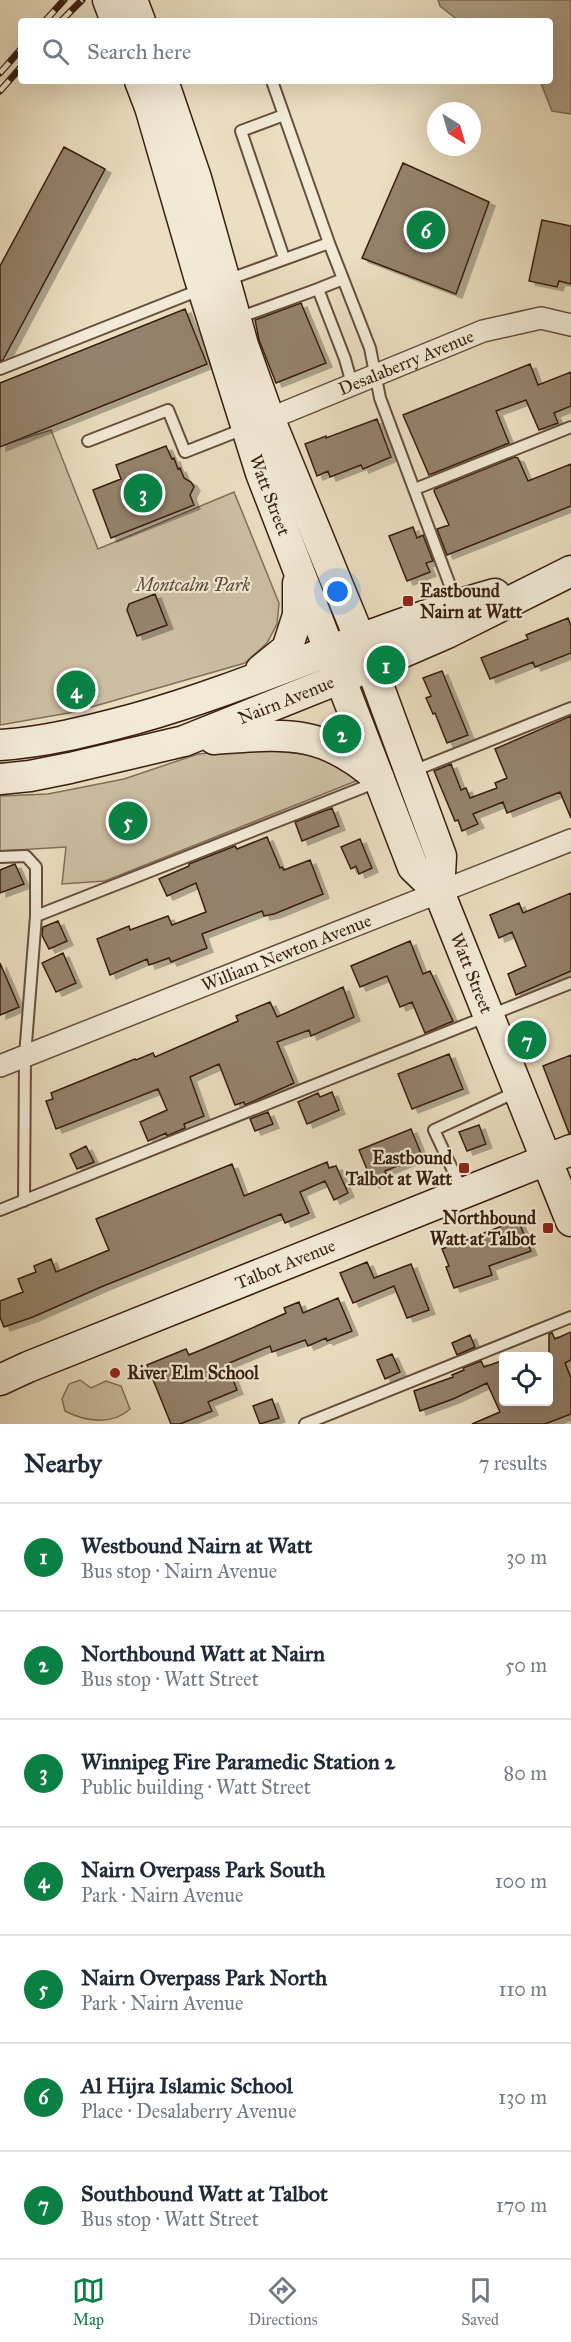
<!DOCTYPE html>
<meta charset="utf-8">
<style>
:root{--surface:#fff;--page:#f6f6f7;--text:#1f2937;--muted:#747a83;--line:#e0e1e3;--accent:#0b8043}
body{margin:0;font-family:"IM FELL Great Primer",serif;background:var(--page);color:var(--text)}
.controls{position:absolute;right:18px;bottom:18px;display:grid;overflow:hidden;border-radius:6px;box-shadow:0 6px 24px #0002}
.controls button{width:54px;height:54px;display:grid;place-items:center;padding:0;border:0;border-bottom:2px solid var(--line);background:var(--surface);color:var(--text);font:30px sans-serif}
.compass{position:absolute;left:427px;top:102px;width:54px;height:54px;border-radius:50%;background:var(--surface);box-shadow:0 6px 24px #0002;rotate:143deg}
.you{position:absolute;left:338px;top:592px;width:21px;height:21px;margin:-15px;border:4px solid #fff;border-radius:50%;background:#1a73e8;box-shadow:0 0 0 9px #1a73e833}
.badge{display:grid;place-items:center;width:39px;height:39px;border-radius:50%;background:var(--accent);color:#fff;font-size:20px;font-weight:700}
.pin{position:absolute;translate:-50% -50%;border:3px solid #fff;box-shadow:0 2px 6px #0006}
.list{margin:0;padding:0;list-style:none}
h2{display:flex;justify-content:space-between;align-items:center;height:78px;margin:0;padding:0 24px;font-size:26px}
h2 small{font-size:20px;font-weight:400;color:var(--muted)}
.list li{display:grid;grid-template-columns:39px 1fr auto;gap:18px;align-items:center;box-sizing:border-box;height:108px;padding:0 24px;border-top:2px solid var(--line)}
.list b{display:block;font-size:22px;white-space:nowrap}
.list p{margin:0;font-size:20px;white-space:nowrap;color:var(--muted)}
.list em{font-size:20px;font-style:normal;color:var(--muted)}
.icon{flex:none;width:33px;height:33px;fill:none;stroke:currentColor;stroke-width:2;stroke-linecap:round;stroke-linejoin:round}
.map{position:relative;flex:none;width:571px;height:1424px;overflow:hidden}
.search{position:absolute;background:var(--surface);box-shadow:0 6px 24px #0002;left:18px;right:18px;top:18px;height:66px;display:flex;align-items:center;gap:15px;box-sizing:border-box;padding:0 21px;border-radius:6px;color:var(--muted);font-size:22px}
.sheet{height:834px;background:var(--surface)}
nav{display:flex;justify-content:space-around;align-items:center;box-sizing:border-box;height:84px;border-top:2px solid var(--line);background:var(--surface);font-size:16px;color:var(--muted)}
nav a{display:grid;justify-items:center;gap:3px}
nav .on{color:var(--accent)}
.map>svg:first-child{display:block}
.green{fill:#cdbea3;stroke:#826e59;stroke-width:1.5}
.water{fill:#ae9d84;stroke:#7f6b55;stroke-width:1.5}
.building{fill:#95826c;stroke:#381f0f;stroke-width:1.5;filter:url(#shadow)}
.lines{fill:none;stroke-linecap:round;stroke-linejoin:round}
.lane-casing{stroke:#654f3c;stroke-width:14}
.street-casing{stroke:#654f3c;stroke-width:24}
.secondary-casing{stroke:#381f0f;stroke-width:33}
.lane{stroke:#f2ead7;stroke-width:10}
.street{stroke:#f2ead7;stroke-width:21}
.secondary{stroke:#f2ead7;stroke-width:30}
.rail-casing{stroke:#381f0f;stroke-width:7}
.rail{stroke:#f2ead7;stroke-width:4.5;stroke-dasharray:14;stroke-linecap:butt}
.poi-dot{fill:#8f2418;stroke:#f2ead7;stroke-width:2}
.labels{text-anchor:middle;dominant-baseline:central;stroke-width:4.5;stroke-linejoin:round;paint-order:stroke}
.street-label{font-size:18px;fill:#381f0f;stroke:#f2ead7}
.park-label{font-size:18px;font-style:italic;fill:#5d4734;stroke:#f2ead7}
.poi-label{font-size:18px;font-weight:bold;fill:#381f0f;stroke:#f2ead7;text-anchor:start}
</style>
<div class="map">
<svg width="571" height="1424" viewBox="0 0 571 1424">
<defs>
<filter id="shadow"><feDropShadow dx="6" dy="4" stdDeviation="0" flood-color="#0004"/></filter>
</defs>
<rect width="100%" height="100%" fill="#ebdec1"/>
<filter id="stains"><feTurbulence type="fractalNoise" baseFrequency=".00333" numOctaves="4"/><feColorMatrix values="0 0 0 0 .2 0 0 0 0 .09 0 0 0 0 .02 0 0 0 .5 -.17"/></filter>
<radialGradient id="worn" r=".72"><stop offset=".6" stop-color="#630" stop-opacity="0"/><stop offset="1" stop-color="#630" stop-opacity=".3"/></radialGradient>
<path class="green" d="M51 430 98 549 234 492 279 603 277 624 267 643 245 663 74 712 0 725V446Z
M255 749 313 755 341 765 356 781 105 881 62 884 66 847 0 851V796L48 794 124 779 198 754Z
M80 1380 91 1388 106 1381 121 1386 130 1409C114 1424 88 1423 65 1411L62 1399 69 1384Z"/>
<path class="water" d="M438 0H571V114L552 111 540 81H550V21H459L440 6Z"/>
<path class="building" d="M64 147 105 169 3 360 0 361V266Z
M403 163 489 202 456 294 362 258Z
M542 220 571 226V284L559 281 557 287 529 281Z
M301 303 326 363 276 383 259 340 255 320Z
M185 309 207 364 0 447V383Z
M530 364 538 385 571 372V406L554 413 558 423 539 430 526 400 496 411 509 443 429 475 403 415Z
M377 419 391 457 363 469 361 465 330 477 328 471 317 476 305 444 326 436V438Z
M166 446 172 459 174 458 178 469 180 468 184 478 191 482 194 487 190 495 194 505 111 538 93 490 121 479 116 465Z
M515 457 518 458 528 481 571 464V506L447 555 437 529 449 525 434 491 435 489Z
M413 527 417 538 423 535 433 561 426 563 430 572 407 581 389 536Z
M155 594 167 625 137 636 127 610 129 604Z
M568 618 571 626V653L535 667 533 662 490 679 481 658 528 639 526 635Z
M442 671 468 735 447 743 435 713 433 714 426 698 431 696 423 678Z
M571 716V818L560 792 507 813 503 802 473 814 478 824 462 831 458 820 455 821 434 771 451 764 461 790 466 788 470 798 497 788 495 783 507 778 495 749Z
M332 808 339 826 302 841 295 822Z
M267 837 280 868 282 867 284 870 310 860 323 894 274 914 264 916 262 911 202 934 207 948 171 962 169 958 149 965 147 959 110 975 97 939 129 926 130 930 168 916 172 925 206 912 196 883 167 896 159 879 189 866V864L235 846 237 849Z
M360 839 372 868 359 874 356 866 351 869 341 847Z
M15 864 24 884 0 893V870Z
M571 893V971L516 995 508 974 526 966 512 932 499 938 490 915 519 903 523 913Z
M58 921 67 941 49 949 42 935 43 927Z
M410 941 423 974 430 971 453 1021 425 1033 412 1002 400 1007 387 976 360 987 351 966Z
M63 953 76 983 56 992 42 963Z
M0 963 19 1007 0 1015Z
M343 987 354 1017 311 1036 309 1030 277 1042 294 1083 245 1105 244 1102 235 1105 219 1064 190 1077 204 1116 184 1124 185 1128 167 1136 166 1133 148 1141 140 1122 167 1110 158 1089 56 1129 46 1101 53 1099 51 1093 135 1059 136 1060 153 1053 155 1057 238 1021 236 1016 270 1002 277 1017Z
M449 1054 463 1089 412 1109 398 1074Z
M571 1055V1133H569L543 1066Z
M332 1092 339 1110 307 1124 298 1102 318 1093 320 1097Z
M268 1112 273 1124 255 1131 250 1119Z
M479 1125 486 1144 467 1151 459 1132Z
M411 1129 422 1156 385 1171 387 1178 373 1184 359 1150Z
M86 1146 94 1162 77 1169 70 1154Z
M327 1162 329 1168 336 1166 348 1193 334 1200 325 1181 300 1192 309 1213 285 1223 281 1214 101 1287 33 1317 4 1327 0 1317V1301L23 1292 18 1279 36 1272 34 1266 51 1259 56 1272 109 1250 96 1219 232 1164 244 1196Z
M518 1220 531 1251 489 1266 492 1275 454 1288 446 1267 449 1266 442 1249Z
M367 1262 374 1278 411 1264 429 1310 407 1318 394 1286 353 1303 340 1273Z
M338 1298 352 1331 327 1341 326 1338 308 1346 305 1340 272 1352 270 1346 227 1364 237 1390 208 1402 212 1411 180 1424H171L147 1365 186 1349 189 1355 227 1339 286 1313 284 1308 299 1302 303 1313Z
M571 1332V1360L565 1363 571 1378V1414L545 1424H472L500 1412 487 1383 453 1399 420 1411 414 1391 453 1377 452 1375 464 1370 463 1368 481 1361 484 1367 504 1360V1401H549V1334L552 1333 555 1339Z
M470 1335 475 1347 457 1355 452 1343Z
M392 1354 400 1372 385 1379 377 1360Z
M272 1399 279 1418 260 1424 253 1406Z"/>
<g class="lines">
<g class="lane-casing">
<path id="lane" d="M272 81 329 243
M284 115 241 131 284 258
M227 280 329 243 370 348 380 398 457 604
M318 289 343 279
M238 318 318 289 345 359 352 384
M0 369 202 289
M88 441 168 410 185 452 246 428
M415 489 571 427
M413 771 571 708
M0 857 26 856 36 867V916L25 1056 24 1201
M36 916 377 782
M463 1192 434 1130 518 1091
M0 1210 571 983
M305 1424 571 1317"/>
</g>
<g class="street-casing">
<g id="street">
<path id="s1" d="M259 423 483 331 541 318 571 325"/>
<path id="s2" d="M0 1066 571 840"/>
</g>
</g>
<g class="secondary-casing">
<g id="secondary">
<path d="M108 0 116 21"/>
<path d="M132 0 140 21"/>
<path id="s3" d="M140 81 150 107 199 276 261 473 413 867 439 892 571 1221"/>
<path d="M163 81 196 178 243 345 269 418 371 666 441 856 439 892"/>
<path d="M261 670 287 649 298 615V583"/>
<path d="M214 739C285 734 322 728 379 779"/>
<path d="M0 745C46 742 89 731 134 719 257 685 372 628 495 594"/>
<path id="s4" d="M0 779 30 776 70 768 184 741 371 666 447 633 571 571"/>
<path id="s5" d="M0 1380 28 1367 571 1150"/>
</g>
</g>
<use href="#lane" class="lane"/>
<use href="#street" class="street"/>
<use href="#secondary" class="secondary"/>
<g class="rail-casing">
<path id="rail" d="M45 21 64 0
M61 21 82 0
M0 73 21 49
M0 91 21 67"/>
</g>
<use href="#rail" class="rail"/>
</g>
<g class="poi-dot">
<rect x="402" y="595" width="12" height="12" rx="3"/>
<rect x="458" y="1162" width="12" height="12" rx="3"/>
<rect x="542" y="1222" width="12" height="12" rx="3"/>
<circle cx="115" cy="1373" r="6"/>
</g>
<g class="labels">
<g class="street-label">
<text stroke="none"><textPath href="#s1" startOffset="159">Desalaberry Avenue</textPath></text>
<text stroke="none"><textPath href="#s3" startOffset="434">Watt Street</textPath></text>
<text stroke="none"><textPath href="#s4" startOffset="298">Nairn Avenue</textPath></text>
<text stroke="none"><textPath href="#s2" startOffset="308">William Newton Avenue</textPath></text>
<text stroke="none"><textPath href="#s3" startOffset="956">Watt Street</textPath></text>
<text stroke="none"><textPath href="#s5" startOffset="308">Talbot Avenue</textPath></text>
</g>
<g class="park-label">
<text x="193" y="585">Montcalm Park</text>
</g>
<g class="poi-label">
<text x="420" y="591">Eastbound<tspan x="420" dy="21">Nairn at Watt</tspan></text>
<text x="452" y="1158" text-anchor="end">Eastbound<tspan x="452" dy="21">Talbot at Watt</tspan></text>
<text x="536" y="1218" text-anchor="end">Northbound<tspan x="536" dy="21">Watt at Talbot</tspan></text>
<text x="127" y="1373">River Elm School</text>
</g>
</g>
<rect width="100%" height="100%" filter="url(#stains)"/>
<rect width="100%" height="100%" fill="url(#worn)"/>
</svg>
<div class="controls">
<button><svg class="icon" aria-label="locate" viewBox="0 0 24 24"><circle cx="12" cy="12" r="6"/><path d="M12 2v4M12 18v4M2 12h4M18 12h4"/></svg></button>
</div>
<svg class="compass" viewBox="-18 -18 36 36"><path d="M0-13l5 13h-10z" fill="#e53935"/><path d="M0 13l5-13h-10z" fill="#747a83"/></svg>
<div class="you"></div>
<div class="pin badge" style="left:386px;top:665px">1</div>
<div class="pin badge" style="left:342px;top:734px">2</div>
<div class="pin badge" style="left:143px;top:493px">3</div>
<div class="pin badge" style="left:76px;top:690px">4</div>
<div class="pin badge" style="left:128px;top:821px">5</div>
<div class="pin badge" style="left:426px;top:230px">6</div>
<div class="pin badge" style="left:527px;top:1040px">7</div>
<div class="search"><svg class="icon" aria-label="search" viewBox="0 0 24 24"><circle cx="10" cy="10" r="6"/><path d="M15 15l6 6"/></svg>Search here</div>
</div>
<section class="sheet">
<h2>Nearby<small>7 results</small></h2>
<ul class="list">
<li><span class="badge">1</span><div><b>Westbound Nairn at Watt</b><p>Bus stop · Nairn Avenue</p></div><em>30 m</em></li>
<li><span class="badge">2</span><div><b>Northbound Watt at Nairn</b><p>Bus stop · Watt Street</p></div><em>50 m</em></li>
<li><span class="badge">3</span><div><b>Winnipeg Fire Paramedic Station 2</b><p>Public building · Watt Street</p></div><em>80 m</em></li>
<li><span class="badge">4</span><div><b>Nairn Overpass Park South</b><p>Park · Nairn Avenue</p></div><em>100 m</em></li>
<li><span class="badge">5</span><div><b>Nairn Overpass Park North</b><p>Park · Nairn Avenue</p></div><em>110 m</em></li>
<li><span class="badge">6</span><div><b>Al Hijra Islamic School</b><p>Place · Desalaberry Avenue</p></div><em>130 m</em></li>
<li><span class="badge">7</span><div><b>Southbound Watt at Talbot</b><p>Bus stop · Watt Street</p></div><em>170 m</em></li>
</ul>
</section>
<nav>
<a class="on"><svg class="icon" aria-label="map" viewBox="0 0 24 24"><path d="M3 6l6-2 6 2 6-2v14l-6 2-6-2-6 2zM9 4v14M15 6v14"/></svg>Map</a>
<a><svg class="icon" aria-label="directions" viewBox="0 0 24 24"><path d="M12 3l9 9-9 9-9-9zM9 14v-3h6M13 9l2 2-2 2"/></svg>Directions</a>
<a><svg class="icon" aria-label="saved" viewBox="0 0 24 24"><path d="M7 4h10v16l-5-4-5 4z"/></svg>Saved</a>
</nav>
